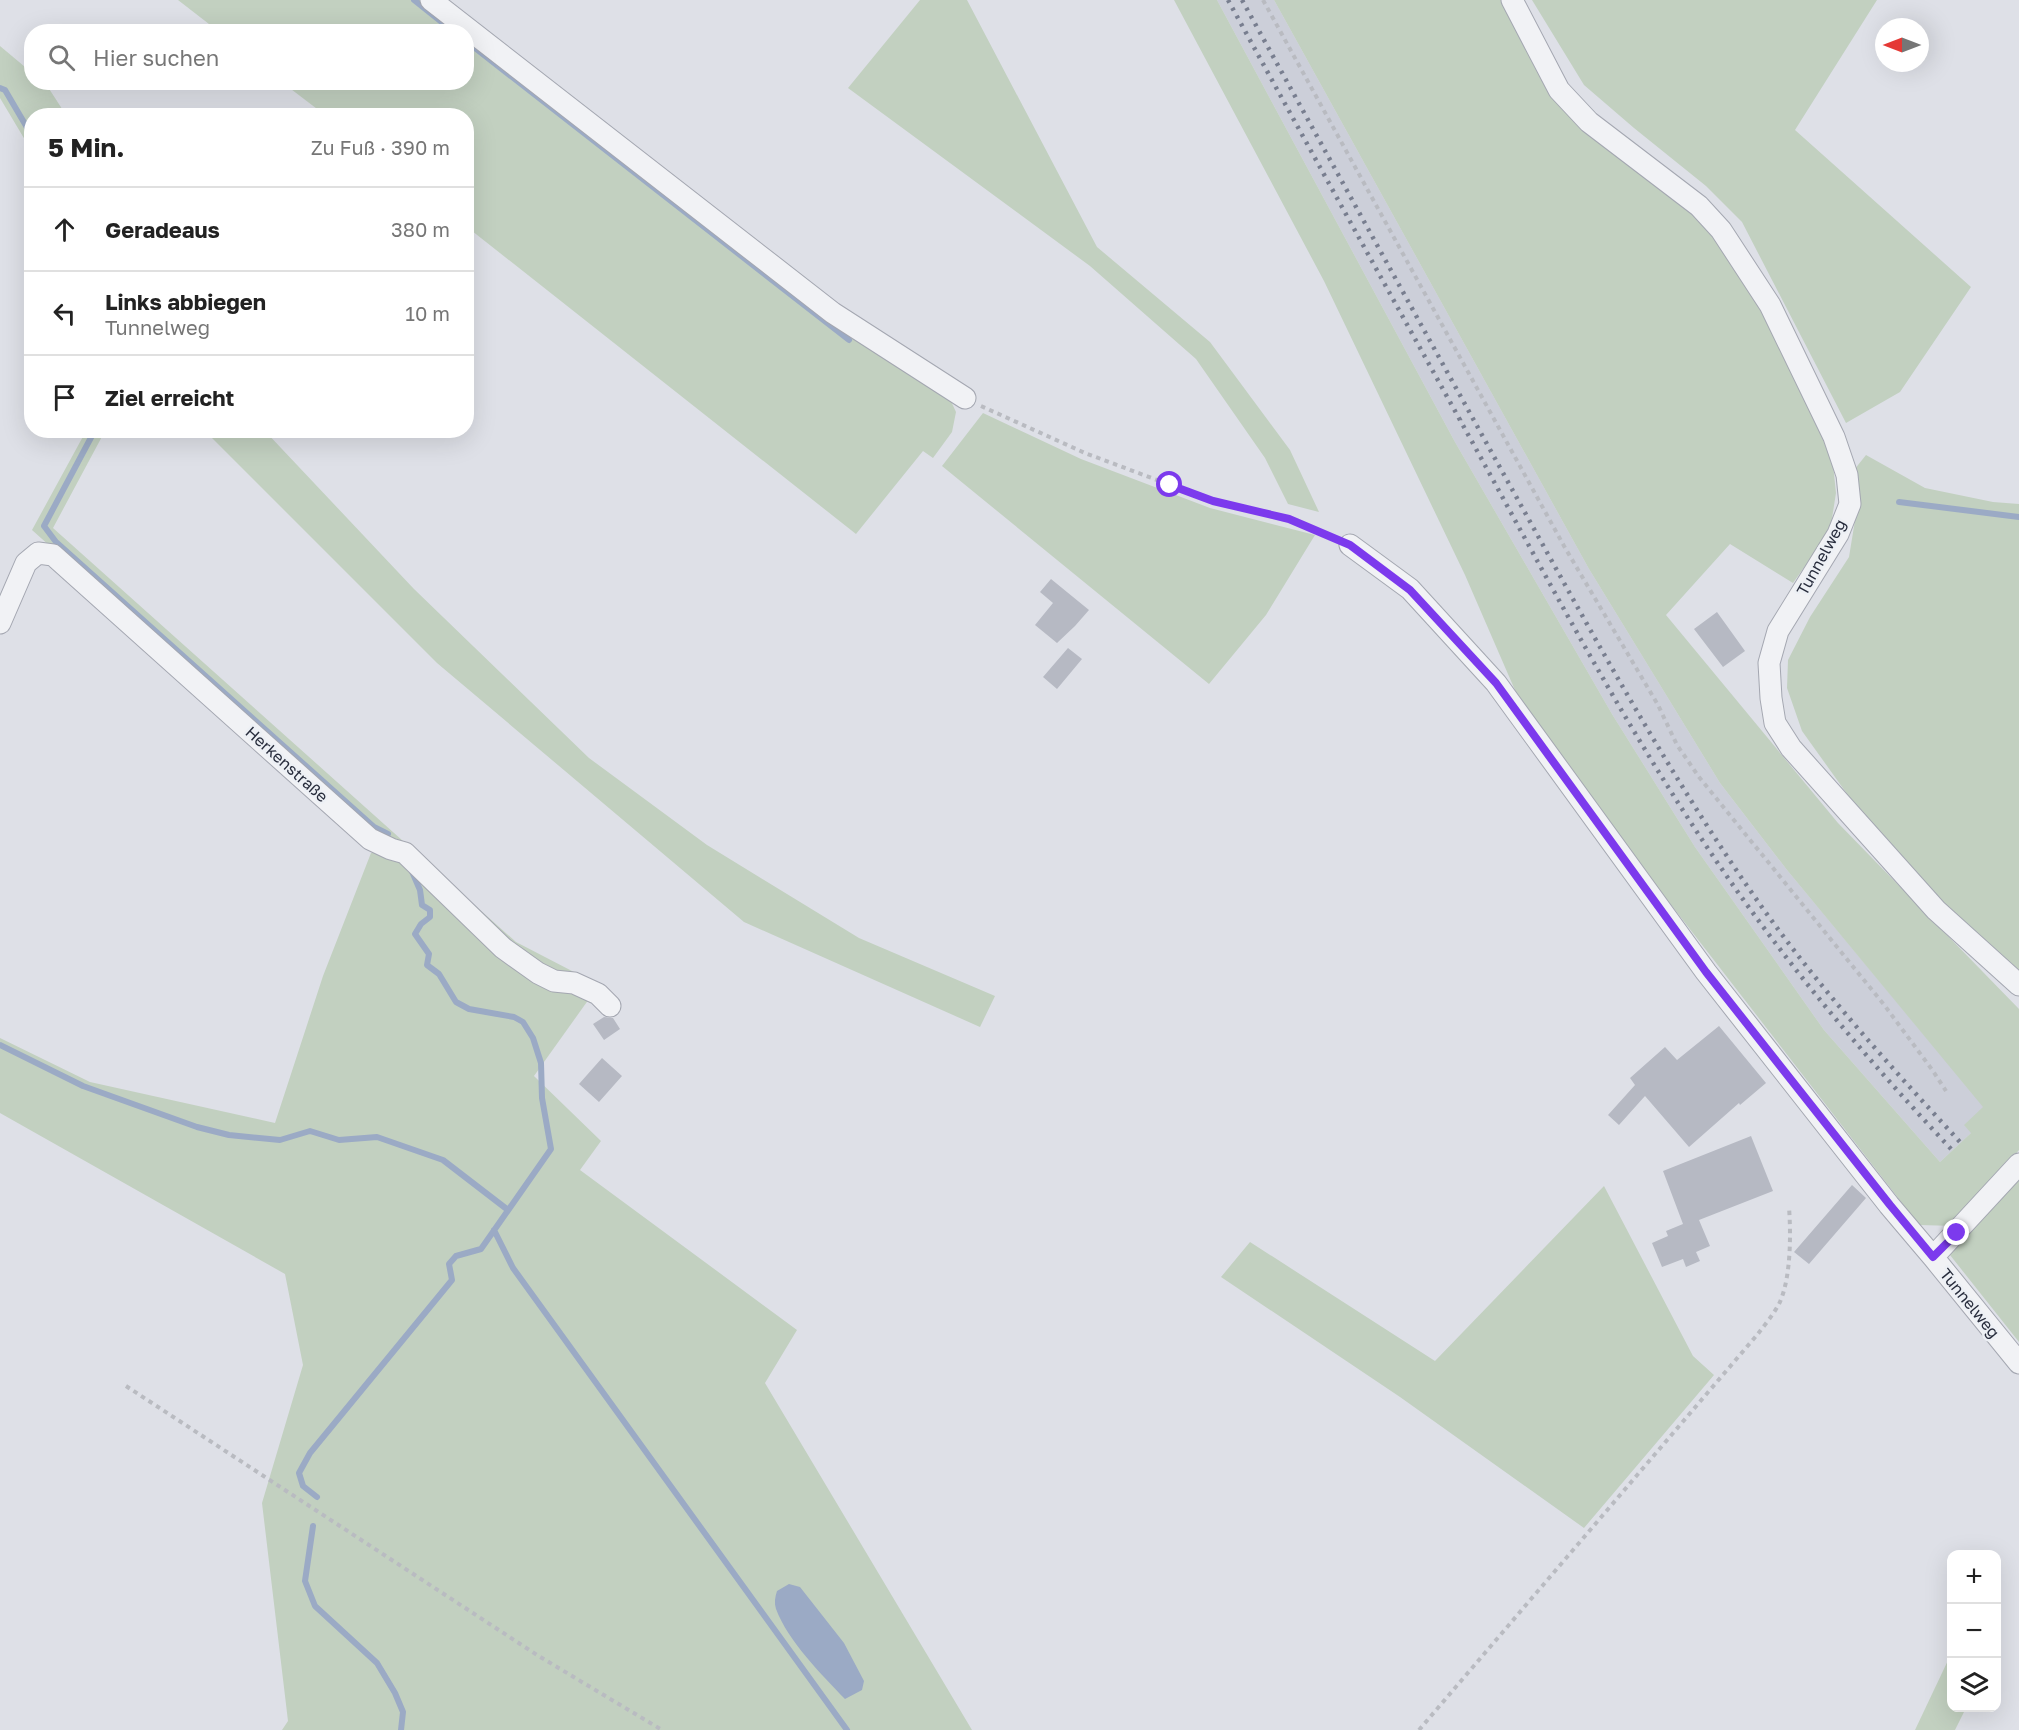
<!DOCTYPE html>
<html lang="de">
<meta charset="utf-8">
<style>
:root{--surface:#fff;--page:#f2f2f2;--text:#222;--muted:#767676;--line:#e0e0e0}
body{margin:0;font-family:"Golos Text",sans-serif;background:var(--page);color:var(--text)}
.controls{position:absolute;right:18px;bottom:18px;display:grid;overflow:hidden;border-radius:12px;box-shadow:0 6px 24px #0002}
.controls button{width:54px;height:54px;display:grid;place-items:center;padding:0;border:0;border-bottom:2px solid var(--line);background:var(--surface);color:var(--text);font:30px sans-serif}
.compass{position:absolute;left:1875px;top:18px;width:54px;height:54px;border-radius:50%;background:var(--surface);box-shadow:0 6px 24px #0002;rotate:270deg}
.stop{position:absolute;width:18px;height:18px;margin:-14px;border:4px solid #7c3aed;border-radius:50%;background:#fff}
.stop.end{background:#7c3aed;border-color:#fff;box-shadow:0 2px 6px #0008}
.list{margin:0;padding:0;list-style:none}
h2{display:flex;justify-content:space-between;align-items:center;height:78px;margin:0;padding:0 24px;font-size:26px}
h2 small{font-size:20px;font-weight:400;color:var(--muted)}
.list li{display:grid;grid-template-columns:39px 1fr auto;gap:18px;align-items:center;box-sizing:border-box;height:84px;padding:0 24px;border-top:2px solid var(--line)}
.list b{display:block;font-size:22px;white-space:nowrap}
.list p{margin:0;font-size:20px;white-space:nowrap;color:var(--muted)}
.list em{font-size:20px;font-style:normal;color:var(--muted)}
.icon{flex:none;width:33px;height:33px;fill:none;stroke:currentColor;stroke-width:2;stroke-linecap:round;stroke-linejoin:round}
.map{position:relative;flex:none;width:2019px;height:1730px;overflow:hidden}
.search{position:absolute;background:var(--surface);box-shadow:0 6px 24px #0002;left:24px;top:24px;width:450px;height:66px;display:flex;align-items:center;gap:15px;box-sizing:border-box;padding:0 21px;border-radius:24px;color:var(--muted);font-size:22px}
.panel{position:absolute;background:var(--surface);box-shadow:0 6px 24px #0002;left:24px;top:108px;width:450px;height:330px;border-radius:24px}
.map>svg:first-child{display:block}
.built{fill:#cccfd9}
.green{fill:#c2d0c0;fill-rule:evenodd}
.water{fill:#9baac5}
.lines{fill:none;stroke-linecap:round;stroke-linejoin:round}
.stream{stroke:#9baac5;stroke-width:6}
.building{fill:#b6b9c3}
.minor-casing{stroke:#a4a7b1;stroke-width:23}
.path{stroke:#b9bbc1;stroke-width:4;stroke-dasharray:4.5 4.5;stroke-linecap:butt}
.minor{stroke:#f1f2f5;stroke-width:21}
.rail{stroke:#787e8f;stroke-width:4.5;stroke-dasharray:3 6;stroke-linecap:butt}
.route{stroke:#7c3aed;stroke-width:8}
.labels{text-anchor:middle;dominant-baseline:central;stroke-width:5;stroke-linejoin:round;paint-order:stroke}
.street-label{font-size:16px;fill:#282d3d;stroke:#edf0f5}
</style>
<div class="map">
<svg width="2019" height="1730" viewBox="0 0 2019 1730">
<rect width="100%" height="100%" fill="#dee0e7"/>
<path class="built" d="M1217 0H1274L1589 569 1720 783 1787 870 1984 1107 1971 1133 1940 1162 1824 1030 1695 847 1612 714 1455 442Z"/>
<path class="green" d="M178 0H422L462 31H218Z
M920 0H967L1097 247 1210 342 1290 450 1319 512 1288 504 1265 458 1196 359 1090 266 848 88Z
M1174 0H1217L1455 442 1612 714 1695 847 1824 1030 1940 1162 1971 1133 1964 1125 1983 1107 1787 870 1720 783 1589 569 1274 0H1504L1602 143 1693 214 1714 236 1734 263 1770 328 1832 455 1836 493 1830 531 1793 583 1730 544 1666 615 1838 823 2019 1009V1150L1955 1226 1919 1225 1528 720 1465 575 1324 281Z
M1532 0H1877L1795 130 1971 287 1900 392 1846 423 1742 222 1706 186 1634 128 1584 85Z
M467 35 950 399 956 412 952 432 933 458 923 451 856 534 467 227 466 116 325 115 283 83 466 82Z
M0 46 31 72 32 82 46 84 66 115 32 116 31 150 0 98Z
M983 413 1081 459 1210 508 1315 535 1266 615 1209 684 942 466Z
M86 431H105L53 528 516 942 599 985 534 1076 601 1141 580 1170 797 1330 765 1383 972 1730H282L288 1721 262 1503 303 1365 285 1274 0 1113V1038L90 1082 275 1123 323 976 371 853 411 849 370 833 32 530ZM776 1609 846 1699C818 1672 795 1642 776 1609Z
M205 431H265L414 589 589 758 707 845 859 938 995 996 980 1027 744 922 437 663Z
M1866 455 1925 488 1993 502 2019 504V971L1988 947 1944 903 1855 805 1802 731 1787 688 1788 660 1810 617 1849 557 1858 502 1854 470Z
M2019 1175V1342L1950 1255Z
M1604 1186 1693 1356 1714 1375 1584 1528 1400 1397 1221 1277 1250 1242 1435 1361Z
M1951 1654 1952 1708H1966L1955 1730H1915Z"/>
<path class="water" d="M789 1584 800 1587 844 1643 864 1681 862 1690 845 1699C822 1675 788 1641 776 1609 774 1603 775 1597 777 1591Z"/>
<g class="lines">
<path class="stream" d="M414 0 454 32
M466 41 849 340
M0 88 5 90 32 136
M95 430 44 526 56 542 374 827 388 834
M1899 502 2019 517
M0 1045 83 1086 197 1127 229 1135 280 1140 310 1131 339 1140 377 1137 443 1160 508 1210
M494 1230 513 1268 847 1730
M317 1497 303 1486 299 1473 310 1453 452 1280 449 1264 456 1256 481 1249 551 1149 542 1098 541 1063 533 1038 523 1022 514 1017 469 1009 456 1002 439 974 427 965 429 954 415 934 421 924 430 917V910L422 905 420 890 411 869
M313 1526 305 1581 315 1606 377 1663 395 1693 403 1712 401 1730"/>
</g>
<path class="building" d="M1051 579 1089 610 1075 626 1057 643 1035 625 1053 603 1040 592Z
M1717 612 1745 651 1723 667 1694 629Z
M1068 648 1082 659 1057 689 1043 677Z
M604 1017 613 1018 620 1029 604 1040 593 1024Z
M1719 1026 1766 1083 1740 1105 1739 1103 1689 1147 1645 1096 1619 1125 1608 1115 1635 1085 1630 1078 1665 1047 1677 1060Z
M602 1058 622 1076 599 1102 579 1084Z
M1751 1136 1773 1191 1699 1220 1710 1246 1696 1252 1700 1261 1686 1267 1683 1259 1662 1267 1652 1243 1668 1236 1666 1231 1683 1224 1663 1171Z
M1852 1185 1866 1198 1809 1264 1794 1252Z"/>
<g class="lines">
<g class="minor-casing">
<path id="minor" d="M431 0 833 313 965 398
M1512 0 1559 90 1589 122 1699 206 1721 230 1770 305 1834 437 1847 475 1850 504 1838 534 1778 631 1769 663 1771 698 1775 723 1791 748 1936 910 2019 985
M1350 545 1410 589 1496 683 1706 972 1889 1205 1933 1257
M0 623 26 563 38 553 53 555 370 839 391 849 405 853 503 948 538 973 554 981 574 983 598 994 610 1006
M2019 1164 1933 1257 2019 1363"/>
</g>
<path class="path" d="M1263 0 1564 546 1658 705 1677 745 1699 777 1885 1006 1933 1071 1946 1091
M981 406 1085 453 1213 501 1289 519 1333 538
M126 1386 537 1655 662 1730
M1419 1730 1757 1335C1764 1326 1773 1315 1779 1304 1791 1279 1791 1235 1789 1207"/>
<use href="#minor" class="minor"/>
<path class="rail" d="M1228 0C1308 146 1389 292 1470 438 1545 574 1617 712 1703 841 1776 952 1861 1053 1952 1150
M1242 0C1334 167 1426 334 1518 500 1594 637 1669 775 1759 903 1819 988 1890 1066 1960 1142"/>
</g>
<g class="lines">
<path class="route" d="M1170 485 1213 501 1289 519 1350 545 1410 590 1496 683 1706 972 1890 1205 1933 1257 1957 1233"/>
</g>
<g class="labels">
<g class="street-label">
<text transform="translate(1821 557) rotate(-61)">Tunnelweg</text>
<text transform="translate(287 764) rotate(42)">Herkenstraße</text>
<text transform="translate(1970 1303) rotate(51)">Tunnelweg</text>
</g>
</g>
</svg>
<div class="controls">
<button>+</button>
<button>−</button>
<button><svg class="icon" aria-label="layers" viewBox="0 0 24 24"><path d="M12 4l9 5-9 5-9-5zM3 14l9 5 9-5"/></svg></button>
</div>
<svg class="compass" viewBox="-18 -18 36 36"><path d="M0-13l5 13h-10z" fill="#e53935"/><path d="M0 13l5-13h-10z" fill="#767676"/></svg>
<div class="stop" style="left:1170px;top:485px"></div>
<div class="stop end" style="left:1957px;top:1233px"></div>
<div class="search"><svg class="icon" aria-label="search" viewBox="0 0 24 24"><circle cx="10" cy="10" r="6"/><path d="M15 15l6 6"/></svg>Hier suchen</div>
<section class="panel">
<h2>5 Min.<small>Zu Fuß · 390 m</small></h2>
<ul class="list">
<li><svg class="icon" aria-label="ahead" viewBox="0 0 24 24"><path d="M12 20V5M6 11l6-6 6 6"/></svg><div><b>Geradeaus</b></div><em>380 m</em></li>
<li><svg class="icon" aria-label="left" viewBox="0 0 24 24"><path d="M17 20v-9H6M10 6l-5 5 5 5"/></svg><div><b>Links abbiegen</b><p>Tunnelweg</p></div><em>10 m</em></li>
<li><svg class="icon" aria-label="arrive" viewBox="0 0 24 24"><path d="M6 21V4h12l-3 4 3 4H6"/></svg><div><b>Ziel erreicht</b></div></li>
</ul>
</section>
</div>
